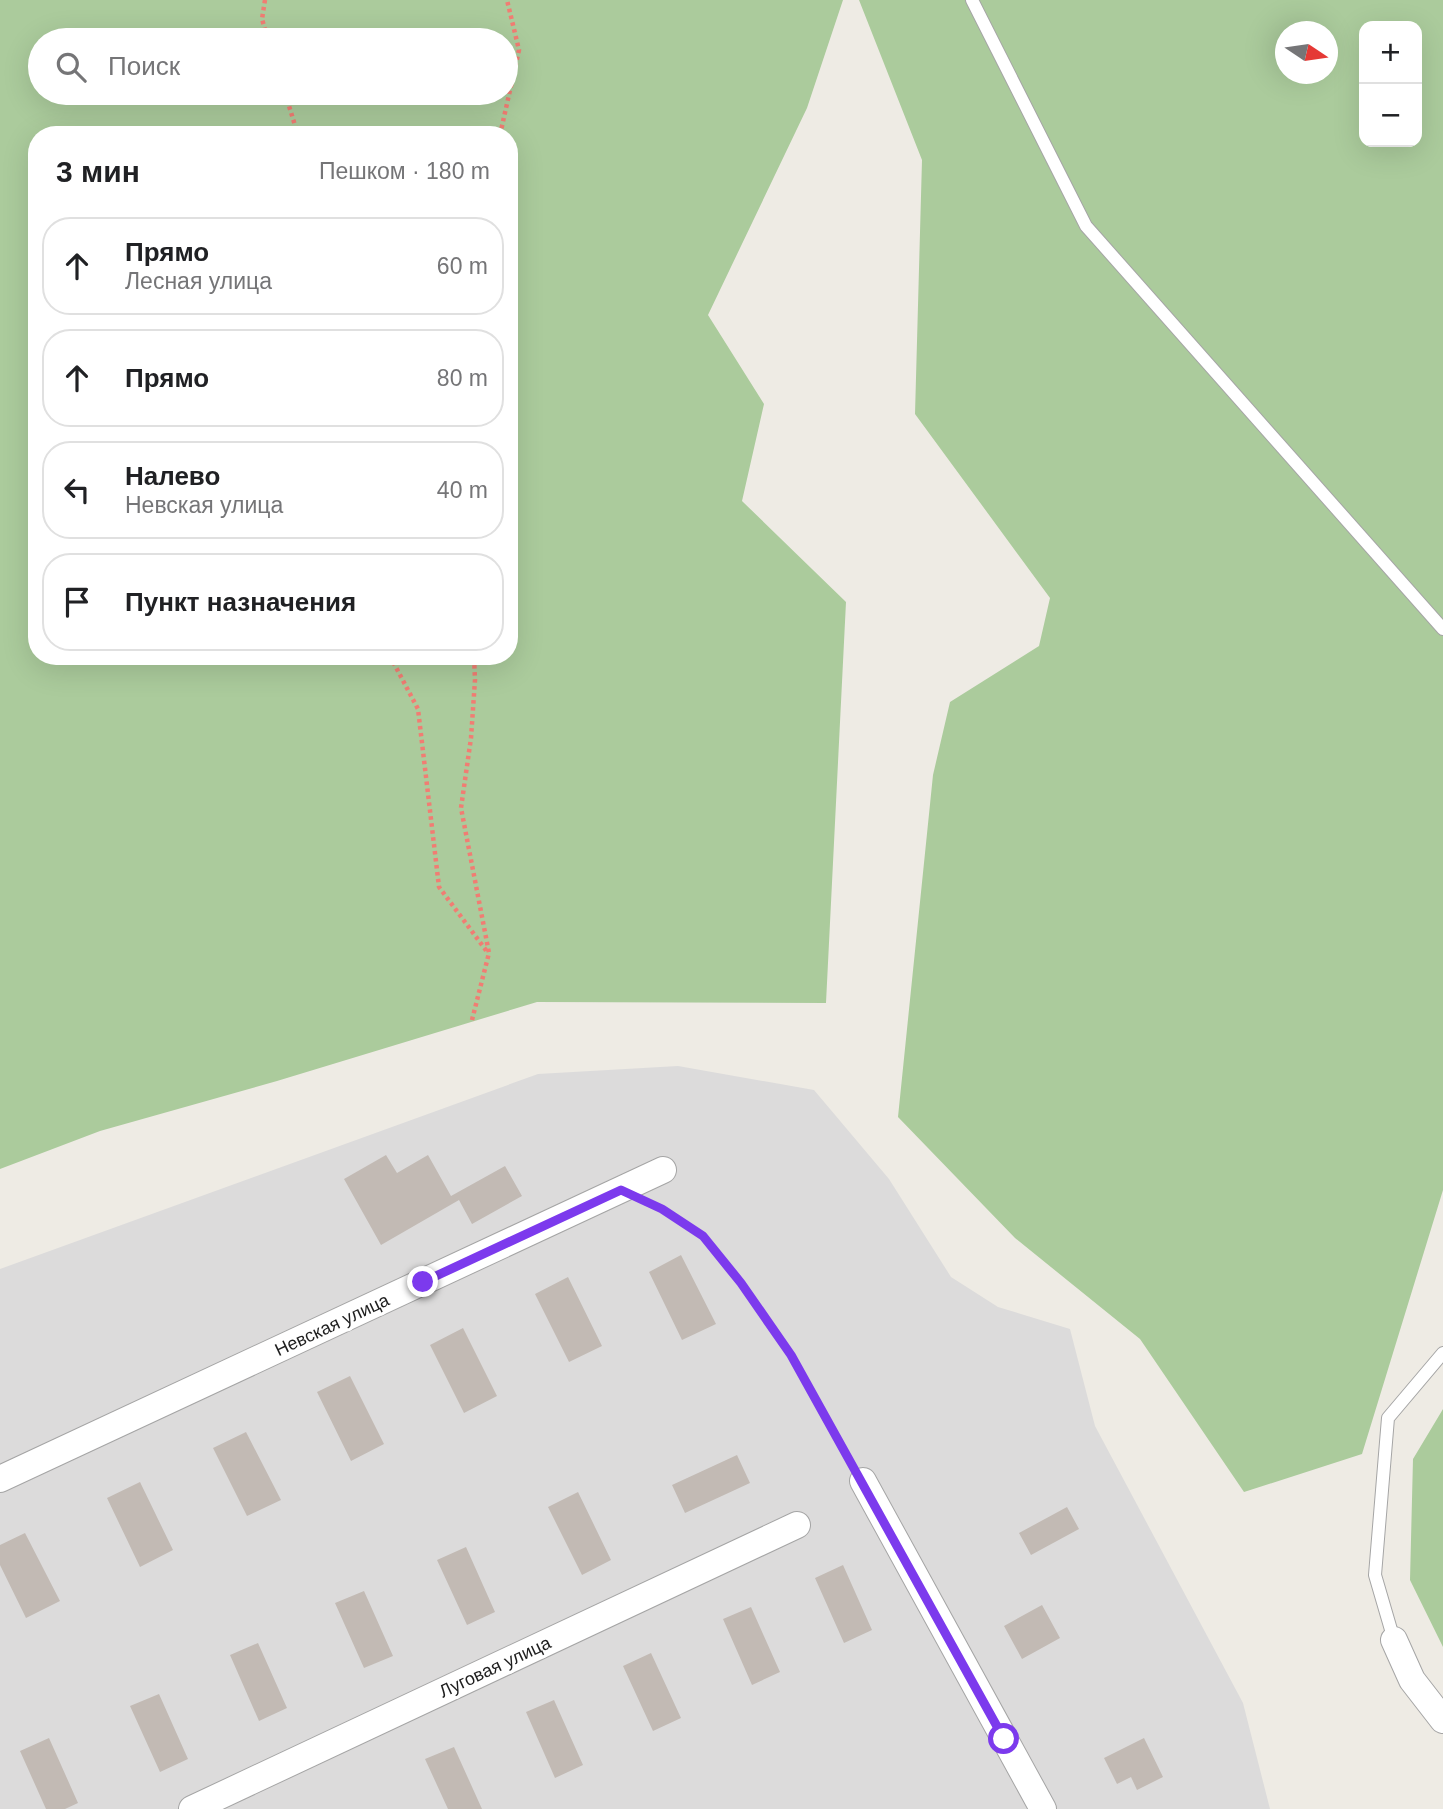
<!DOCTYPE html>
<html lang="ru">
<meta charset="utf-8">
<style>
:root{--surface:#fff;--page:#f2f2f2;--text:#202124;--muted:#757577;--line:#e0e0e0}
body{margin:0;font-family:Helvetica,sans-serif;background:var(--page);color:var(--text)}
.controls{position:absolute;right:21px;top:21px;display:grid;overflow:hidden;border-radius:14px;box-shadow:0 7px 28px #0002}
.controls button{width:63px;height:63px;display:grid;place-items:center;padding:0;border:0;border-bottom:2px solid var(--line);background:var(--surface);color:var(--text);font:35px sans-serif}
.compass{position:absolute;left:1275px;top:21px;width:63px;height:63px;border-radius:50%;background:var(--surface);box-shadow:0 7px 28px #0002;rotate:103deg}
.stop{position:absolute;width:21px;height:21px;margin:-16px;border:5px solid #7c3aed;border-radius:50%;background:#fff}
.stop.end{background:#7c3aed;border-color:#fff;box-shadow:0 2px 7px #0008}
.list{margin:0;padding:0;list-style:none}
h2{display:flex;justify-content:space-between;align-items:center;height:91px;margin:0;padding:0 28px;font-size:30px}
h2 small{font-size:23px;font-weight:400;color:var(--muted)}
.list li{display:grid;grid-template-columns:46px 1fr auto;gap:21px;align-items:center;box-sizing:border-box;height:98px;margin:0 14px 14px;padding:0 14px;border:2px solid var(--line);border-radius:28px}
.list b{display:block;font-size:26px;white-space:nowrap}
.list p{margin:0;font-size:23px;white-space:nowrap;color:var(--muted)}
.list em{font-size:23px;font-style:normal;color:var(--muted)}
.icon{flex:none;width:38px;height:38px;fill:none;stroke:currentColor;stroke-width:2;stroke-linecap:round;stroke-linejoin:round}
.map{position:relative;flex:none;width:1443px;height:1809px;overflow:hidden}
.search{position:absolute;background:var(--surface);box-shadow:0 7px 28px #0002;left:28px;top:28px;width:490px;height:77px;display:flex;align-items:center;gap:18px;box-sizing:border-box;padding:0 24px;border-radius:38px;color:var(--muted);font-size:26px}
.panel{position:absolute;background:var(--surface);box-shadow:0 7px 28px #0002;left:28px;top:126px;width:490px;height:539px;border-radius:28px}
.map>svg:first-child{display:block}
.residential{fill:#dcdbdb}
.forest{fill:#abcb9c;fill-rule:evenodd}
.building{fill:#c2bab4}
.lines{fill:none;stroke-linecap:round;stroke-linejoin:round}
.lane-casing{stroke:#a5a5a5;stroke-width:14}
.street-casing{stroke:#a5a5a5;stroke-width:28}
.path{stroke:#f17d73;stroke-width:4.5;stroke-dasharray:3.5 3.5;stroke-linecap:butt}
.lane{stroke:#fff;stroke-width:12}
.street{stroke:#fff;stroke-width:26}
.route{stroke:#7c3aed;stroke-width:9}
.labels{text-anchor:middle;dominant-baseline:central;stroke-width:6;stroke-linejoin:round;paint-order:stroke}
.street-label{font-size:18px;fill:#1e1e1e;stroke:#fff}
</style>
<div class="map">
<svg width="1443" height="1809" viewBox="0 0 1443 1809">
<rect width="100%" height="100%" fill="#eeebe4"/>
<path class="residential" d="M678 1066 814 1090 889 1179 951 1277 998 1307 1070 1329 1095 1426 1243 1703 1270 1809H0V1269L538 1074Z"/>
<path class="forest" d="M0 0H843L807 108 708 315 764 404 742 501 846 602 826 1003 537 1002 277 1081 100 1131 0 1169ZM40 40H506V93H40ZM37 135H509V656H37Z
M859 0H1443V1190L1362 1454 1244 1492 1140 1339 1015 1238 898 1117 933 775 950 702 1039 646 1050 598 915 414 922 160ZM1364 26H1417V142H1364ZM1286 32H1328V74H1286Z
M1443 1409V1647L1410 1580 1413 1459Z"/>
<path class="building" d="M386 1155 397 1173 428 1155 451 1196 505 1166 522 1196 472 1224 459 1200 381 1245 344 1179Z
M681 1255 716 1324 682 1340 649 1272Z
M568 1277 602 1346 569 1362 535 1294Z
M463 1328 497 1396 464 1413 430 1345Z
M350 1376 384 1444 351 1461 317 1392Z
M246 1432 281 1500 247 1516 213 1448Z
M737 1455 750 1483 685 1513 672 1485Z
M140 1482 173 1550 140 1567 107 1498Z
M578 1492 611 1560 582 1575 548 1507Z
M1067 1507 1079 1529 1031 1555 1019 1533Z
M25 1533 60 1601 26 1618 0 1565V1545Z
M466 1547 495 1612 467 1625 437 1560Z
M843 1565 872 1630 844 1643 815 1578Z
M364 1591 393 1656 364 1668 335 1603Z
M1042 1605 1060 1638 1022 1659 1004 1626Z
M751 1607 780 1672 752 1685 723 1619Z
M258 1643 287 1708 259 1721 230 1655Z
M651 1653 681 1718 653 1731 623 1666Z
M159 1694 188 1759 160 1772 130 1706Z
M554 1700 583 1765 555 1778 526 1712Z
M49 1738 78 1803 65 1809H46L20 1751Z
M1144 1738 1163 1777 1137 1790 1131 1777 1117 1784 1104 1758Z
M454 1747 482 1809H448L425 1759Z"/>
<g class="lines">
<g class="lane-casing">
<path id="lane" d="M972 0 1086 226 1443 629
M1394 1640 1375 1575 1388 1418 1443 1353"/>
</g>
<g class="street-casing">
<path id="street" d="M0 1479 663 1170
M863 1481 1043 1809
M1394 1640 1412 1680 1443 1720
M192 1809 797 1525"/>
</g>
<path class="path" d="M265 0 262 19 268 40
M285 93 298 135
M500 135 519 50 507 0
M390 656 418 709 439 887 488 953
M472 1020 489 953 461 808 471 738 475 680 474 656
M656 1206 703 1236 741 1283 791 1355 848 1456"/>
<use href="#lane" class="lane"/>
<use href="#street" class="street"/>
</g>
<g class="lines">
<path class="route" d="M423 1282 621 1190 662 1209 703 1236 741 1283 791 1355 1004 1739"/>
</g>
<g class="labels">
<g class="street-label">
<text transform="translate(332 1325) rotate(-25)">Невская улица</text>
<text transform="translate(495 1667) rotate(-25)">Луговая улица</text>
</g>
</g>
</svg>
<div class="controls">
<button>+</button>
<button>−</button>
</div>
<svg class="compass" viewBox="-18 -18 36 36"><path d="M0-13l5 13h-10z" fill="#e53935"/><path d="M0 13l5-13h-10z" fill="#757577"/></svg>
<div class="stop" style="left:1004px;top:1739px"></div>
<div class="stop end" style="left:423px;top:1282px"></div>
<div class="search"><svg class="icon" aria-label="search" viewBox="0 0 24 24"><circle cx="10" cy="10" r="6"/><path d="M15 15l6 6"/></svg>Поиск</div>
<section class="panel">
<h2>3 мин<small>Пешком · 180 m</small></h2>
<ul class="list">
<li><svg class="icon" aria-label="ahead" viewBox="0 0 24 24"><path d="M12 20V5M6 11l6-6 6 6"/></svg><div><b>Прямо</b><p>Лесная улица</p></div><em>60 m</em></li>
<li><svg class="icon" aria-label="ahead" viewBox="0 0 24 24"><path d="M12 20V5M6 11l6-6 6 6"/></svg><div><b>Прямо</b></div><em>80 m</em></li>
<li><svg class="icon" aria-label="left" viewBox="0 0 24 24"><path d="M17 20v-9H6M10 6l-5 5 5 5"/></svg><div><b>Налево</b><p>Невская улица</p></div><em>40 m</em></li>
<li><svg class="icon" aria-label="arrive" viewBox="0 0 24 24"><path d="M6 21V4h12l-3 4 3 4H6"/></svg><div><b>Пункт назначения</b></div></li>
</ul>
</section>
</div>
